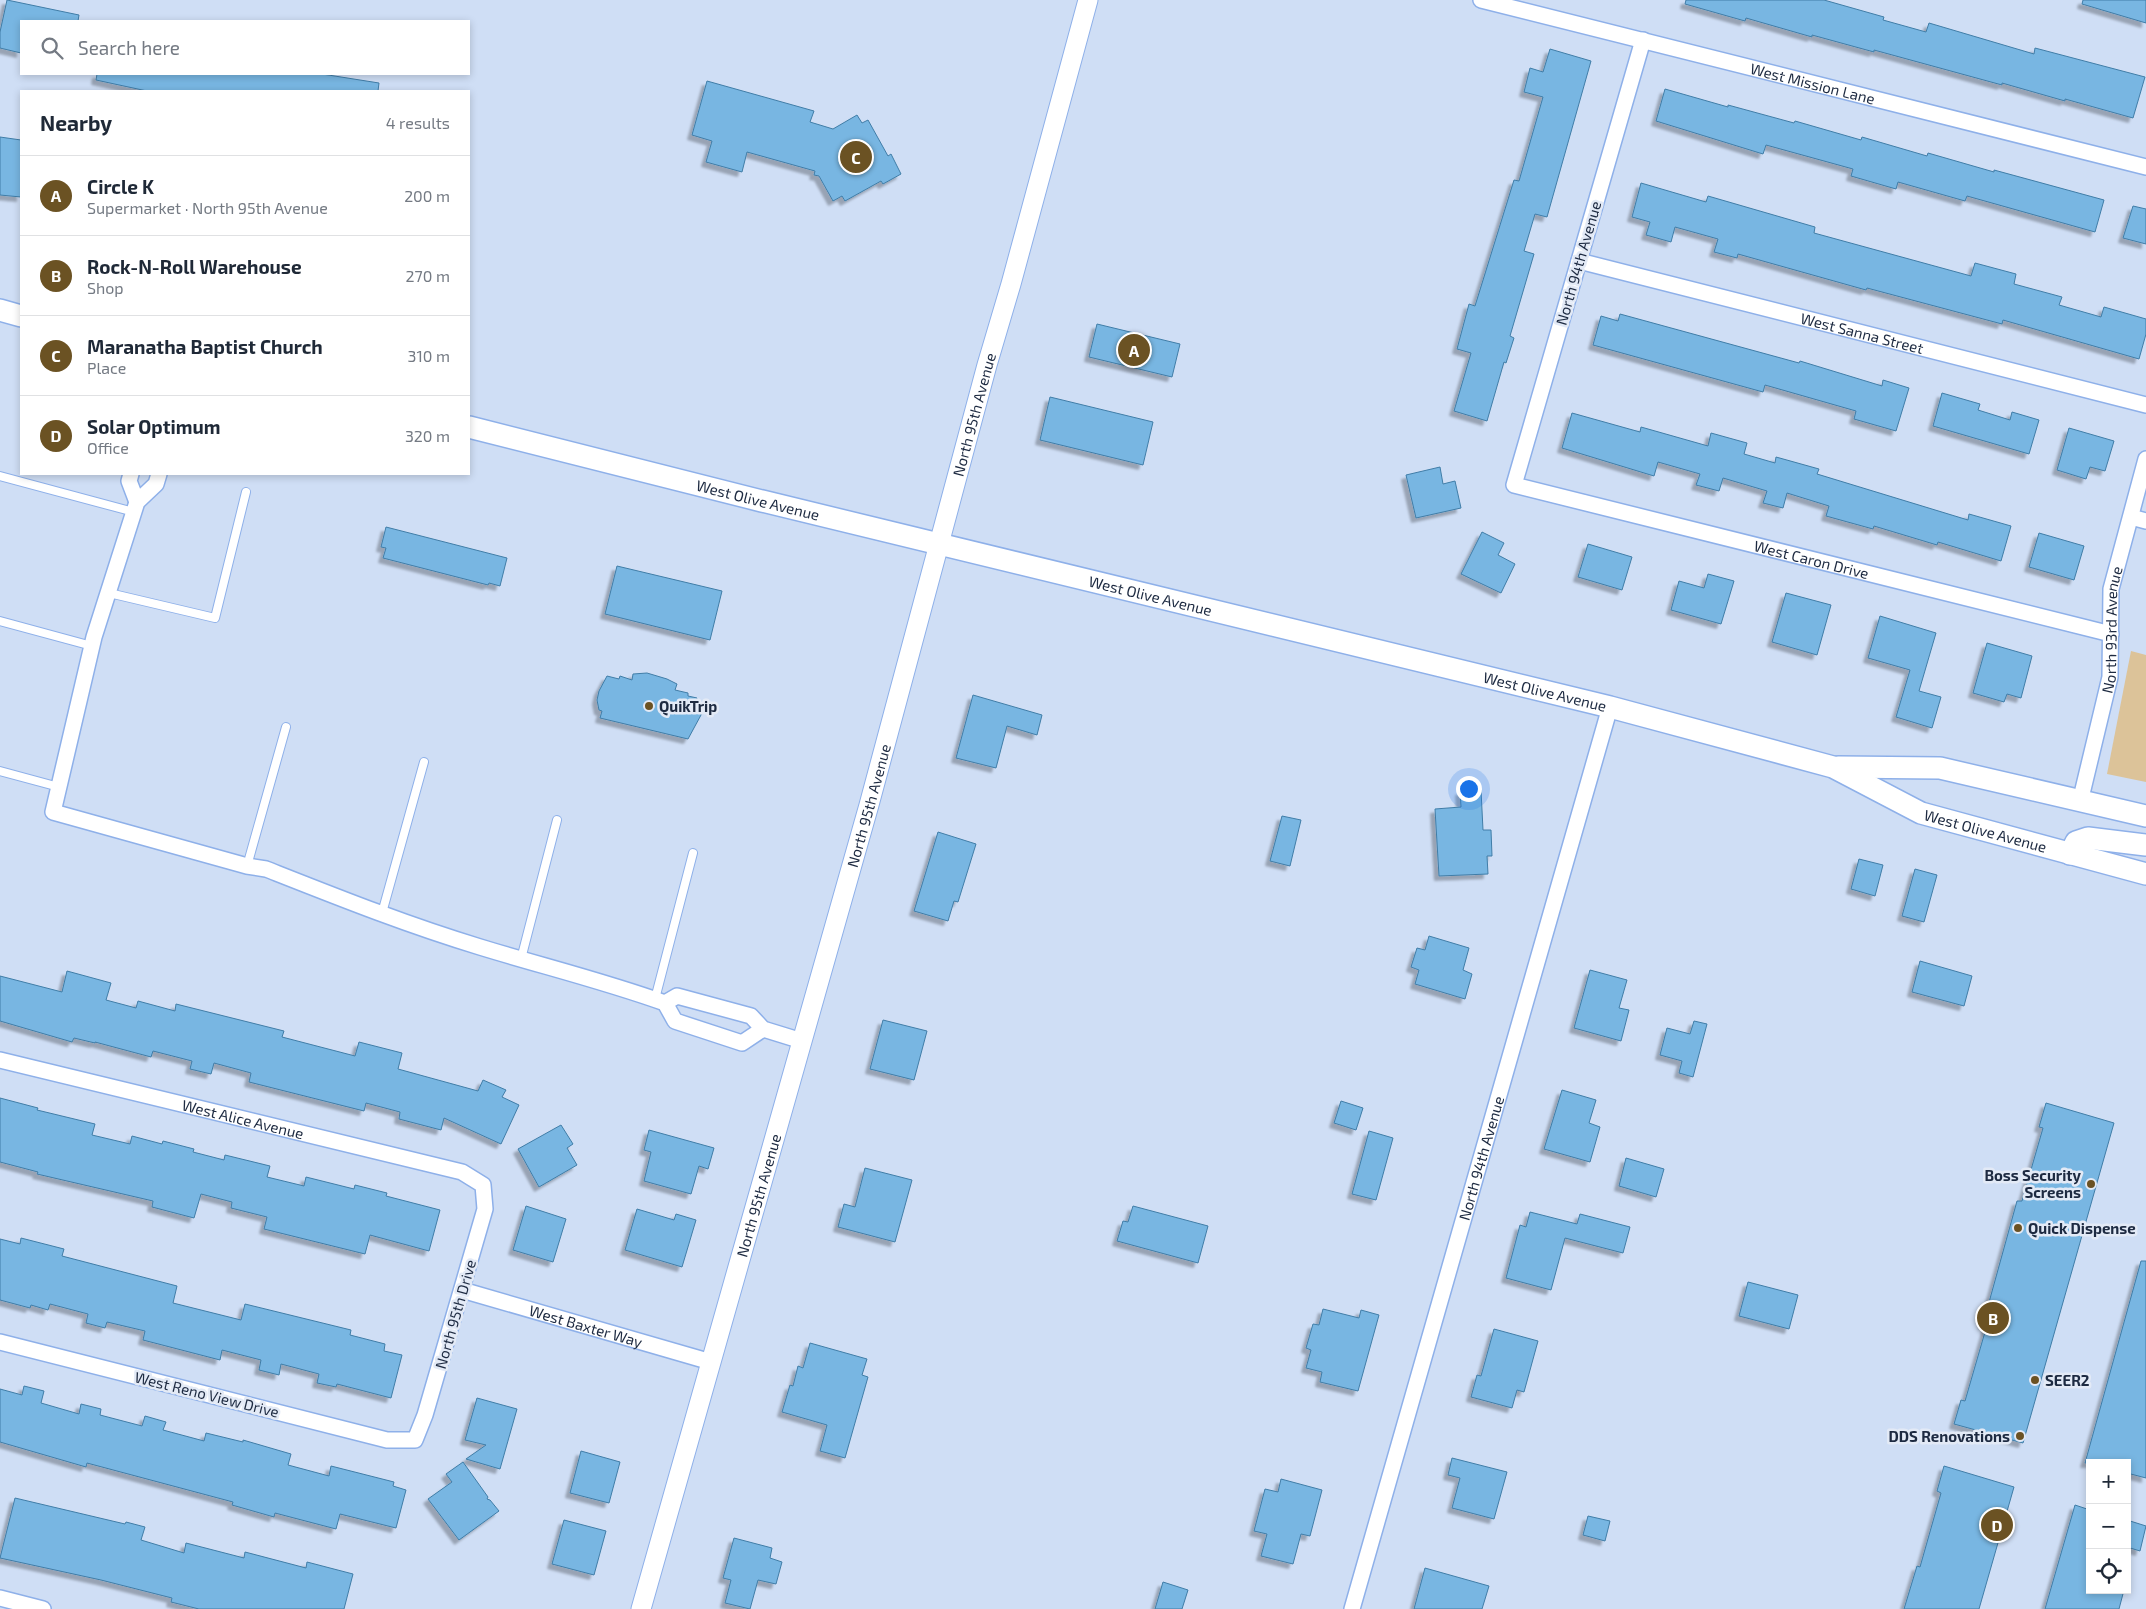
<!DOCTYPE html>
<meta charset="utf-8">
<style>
:root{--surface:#fff;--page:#f2f2f3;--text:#1f2937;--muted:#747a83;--line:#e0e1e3;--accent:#6b5223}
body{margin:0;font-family:"Exo 2",sans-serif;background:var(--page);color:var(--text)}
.controls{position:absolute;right:15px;bottom:15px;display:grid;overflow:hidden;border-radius:0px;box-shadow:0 2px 8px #0003}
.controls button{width:45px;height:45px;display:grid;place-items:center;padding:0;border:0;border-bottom:1px solid var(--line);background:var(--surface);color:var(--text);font:25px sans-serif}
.you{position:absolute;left:1468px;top:788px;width:18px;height:18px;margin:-12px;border:4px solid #fff;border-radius:50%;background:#1a73e8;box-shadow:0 0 0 8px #1a73e833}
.badge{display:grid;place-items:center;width:32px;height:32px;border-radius:50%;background:var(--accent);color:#fff;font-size:16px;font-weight:700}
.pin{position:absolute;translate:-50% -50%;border:2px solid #fff;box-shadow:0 1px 5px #0006}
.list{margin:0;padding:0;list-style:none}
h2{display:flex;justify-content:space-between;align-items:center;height:65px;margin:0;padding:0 20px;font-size:21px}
h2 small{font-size:16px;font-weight:400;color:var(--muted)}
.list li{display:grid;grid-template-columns:32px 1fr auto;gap:15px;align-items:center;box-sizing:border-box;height:80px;padding:0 20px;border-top:1px solid var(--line)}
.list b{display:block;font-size:19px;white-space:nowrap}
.list p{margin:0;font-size:16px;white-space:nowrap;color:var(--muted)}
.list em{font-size:16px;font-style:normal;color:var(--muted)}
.icon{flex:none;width:28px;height:28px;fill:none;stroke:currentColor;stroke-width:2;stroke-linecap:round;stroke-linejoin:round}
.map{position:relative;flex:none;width:2146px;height:1609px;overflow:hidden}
.search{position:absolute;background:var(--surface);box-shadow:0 2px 8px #0003;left:20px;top:20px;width:450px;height:55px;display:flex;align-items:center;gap:12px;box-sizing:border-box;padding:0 18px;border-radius:0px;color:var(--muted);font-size:19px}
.panel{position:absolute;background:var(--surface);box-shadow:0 2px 8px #0003;left:20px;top:90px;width:450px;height:385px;border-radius:0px}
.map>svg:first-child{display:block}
.green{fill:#dcc399}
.building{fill:#78b6e2;stroke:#407da7;filter:url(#shadow)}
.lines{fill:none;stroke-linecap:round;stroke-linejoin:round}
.service-casing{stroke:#8eb0e9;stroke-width:10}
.minor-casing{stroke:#8eb0e9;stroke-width:18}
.tertiary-casing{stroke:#8eb0e9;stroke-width:21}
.secondary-casing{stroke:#8eb0e9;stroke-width:24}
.service{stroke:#fff;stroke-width:8}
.minor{stroke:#fff;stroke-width:15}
.tertiary{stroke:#fff;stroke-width:19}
.secondary{stroke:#fff;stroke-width:21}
.poi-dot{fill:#6b5223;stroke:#e3eaf6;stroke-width:2}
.labels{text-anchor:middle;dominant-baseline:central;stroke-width:5;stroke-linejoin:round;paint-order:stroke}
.street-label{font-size:15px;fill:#1d2a41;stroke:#e3eaf6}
.poi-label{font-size:15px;font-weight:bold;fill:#1d2a41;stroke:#e3eaf6;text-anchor:start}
</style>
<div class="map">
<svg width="2146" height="1609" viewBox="0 0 2146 1609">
<defs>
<filter id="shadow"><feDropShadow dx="-4.5" dy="4.5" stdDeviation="1" flood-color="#0004"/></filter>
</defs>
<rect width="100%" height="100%" fill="#cfdef5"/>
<path class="green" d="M2131 651 2146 655V782L2107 774Z"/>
<path class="building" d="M7 0 79 15 78 21H21V53L0 48V32Z
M1686 0H1824L1884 17 1883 20 1926 32 1929 23 2034 54 2035 48 2145 77 2133 118 2065 99V101L2002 83V85L1874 50V52L1812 35V37L1746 18 1745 21 1685 4Z
M2083 0H2146V23L2082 4Z
M1550 49 1591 61 1547 217 1535 214 1524 251 1534 254 1510 336 1514 338 1506 363 1504 362 1487 421 1454 411 1471 353 1457 349 1469 304 1475 306 1514 180 1519 181 1543 97 1524 92 1530 68 1543 72Z
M97 74H322L379 83 378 91H147L96 80Z
M707 81 814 111 810 122 833 129 857 115 862 123 868 120 888 156 891 154 901 174 883 184 881 181 845 201 842 196 833 201 819 176 814 175 815 171 747 152 742 172 706 162 712 141 692 135Z
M1665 89 1728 107V105L1794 123 1795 121 1861 140 1862 137 1927 156 1928 153 1994 172V170L2104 200 2095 232 1967 196 1965 201 1898 182 1896 189 1851 176 1853 169 1766 145 1763 154 1656 121Z
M0 137 21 140V197L0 195Z
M1641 183 1706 202 1708 196 1815 227 1814 233 1971 276 1975 263 2016 274 2014 284 2062 297 2059 305 2101 317 2104 307 2146 319V334L2139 359 2003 320 2002 324 1867 288 1866 290 1738 254 1737 258 1714 252 1718 239 1675 227 1671 242 1646 235 1650 222 1632 217Z
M2133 206 2146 209V244L2123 238Z
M1620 314 1799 363 1800 361 1882 386 1883 380 1909 388 1896 431 1854 419 1856 411 1765 385 1763 392 1593 345 1601 316 1618 321Z
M1097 324 1180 344 1172 377 1089 357Z
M1942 393 1980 404 1978 410 2010 420 2012 412 2039 420 2029 454 1933 426Z
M1050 397 1153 422 1143 465 1040 440Z
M1572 413 1640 432 1641 427 1708 446 1711 433 1747 443 1744 454 1775 463 1776 457 1819 469 1817 474 1968 520 1969 514 2011 526 2001 561 1938 542 1937 545 1874 526 1873 529 1826 516 1829 506 1787 493 1783 508 1763 503 1767 491 1723 478 1719 491 1696 485 1700 474 1658 462 1654 476 1562 448Z
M2069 428 2114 441 2105 471 2090 467 2086 479 2057 470Z
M1440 467 1443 484 1455 481 1461 508 1416 518 1406 475Z
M386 527 507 558 500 586 489 583 488 585 383 558 386 548 381 547Z
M1482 532 1504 543 1498 555 1515 564 1501 593 1461 574Z
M2039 533 2084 546 2074 580 2029 567Z
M1588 544 1632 557 1622 590 1578 577Z
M617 566 722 591 710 640 605 614Z
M1708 574 1734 581 1721 624 1671 610 1679 581 1704 588Z
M1786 593 1831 605 1817 655 1772 642Z
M1880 616 1936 633 1919 691 1941 697 1932 728 1896 717 1910 670 1868 658Z
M1987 643 2032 656 2021 698 2007 694 2004 702 1973 693Z
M647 673 667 679 677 684 675 690 688 693V696L697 698 696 701 700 702 701 715 688 739 600 718 602 711 599 710 597 700 599 691 607 676 619 679 620 676 632 680 633 674Z
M973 695 1042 715 1037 735 1007 726 996 768 956 758Z
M1481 790 1483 830H1491L1492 856H1487L1488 874 1439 876 1435 809 1461 807 1460 791Z
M1282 816 1301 820 1290 866 1270 861Z
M938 832 976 844 958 902 954 901 948 921 914 911Z
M1859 859 1883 865 1875 896 1851 889Z
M1915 869 1937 875 1924 922 1902 916Z
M1429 936 1469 948 1463 970 1472 974 1465 999 1415 984 1419 970 1411 967 1417 948 1425 950Z
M1920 961 1972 976 1964 1006 1912 992Z
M1590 970 1627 980 1619 1008 1629 1010 1621 1041 1574 1028Z
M67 971 111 983 106 1000 136 1008 138 1001 175 1011 176 1004 284 1031 282 1037 355 1056 359 1042 402 1053 398 1069 478 1091 483 1080 506 1090 502 1097 519 1105 501 1144 444 1118 441 1130 399 1119 400 1112 366 1103 364 1111 249 1082 251 1073 214 1063 211 1074 190 1069 192 1061 153 1051 151 1057 95 1042V1043L74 1038 72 1042 0 1021V976L62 992Z
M883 1020 927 1031 914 1080 870 1069Z
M1694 1021 1707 1024 1693 1077 1679 1073 1682 1061 1660 1055 1667 1028 1690 1034Z
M1562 1090 1596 1100 1589 1123 1600 1127 1590 1162 1544 1149Z
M0 1098 38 1108 37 1110 95 1124 92 1135 130 1144 132 1136 162 1144 163 1141 194 1149 193 1152 224 1160 225 1155 270 1166 267 1177 304 1186 306 1177 354 1189 355 1185 387 1193 386 1196 440 1210 429 1251 370 1235 365 1254 264 1229 267 1217 231 1208 232 1202 201 1194 194 1218 152 1207 153 1201 37 1174 38 1172 0 1162Z
M1341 1101 1363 1108 1356 1130 1334 1123Z
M2046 1103 2114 1123 2023 1443 1954 1424 1961 1400 1965 1401 1987 1325 1983 1324 2017 1201H2022L2043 1128 2039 1127Z
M561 1125 573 1144 567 1148 577 1165 539 1187 518 1149Z
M649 1130 714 1148 708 1169 699 1166 691 1194 644 1181 651 1152 644 1150Z
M1369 1131 1393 1138 1376 1200 1352 1194Z
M1626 1158 1664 1169 1656 1197 1619 1186Z
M865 1168 912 1180 895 1242 838 1227 844 1204 855 1207Z
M526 1206 566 1219 553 1262 513 1250Z
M1133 1206 1208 1226 1198 1263 1117 1241 1123 1221 1128 1222Z
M637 1209 674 1220 676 1214 696 1220 682 1267 625 1250Z
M1530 1212 1577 1224 1580 1214 1630 1227 1623 1253 1565 1238 1551 1290 1506 1278 1520 1225 1526 1227Z
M21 1238 64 1249 62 1256 177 1286 173 1303 241 1320 245 1304 351 1330 350 1335 385 1344 384 1351 402 1355 391 1398 337 1384 336 1387 317 1383 319 1374 281 1364 279 1375 259 1370 261 1360 222 1350 220 1360 143 1340 145 1331 107 1322 105 1328 86 1323 88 1314 50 1304 48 1310 31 1305 30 1308 0 1300V1239L20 1244Z
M2141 1261H2146V1478L2127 1473V1463H2085Z
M1748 1282 1798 1295 1789 1329 1739 1316Z
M1323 1309 1359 1318 1361 1310 1379 1315 1358 1391 1320 1382 1322 1372 1306 1368 1311 1350 1306 1348 1313 1324 1319 1325Z
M1494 1329 1538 1341 1524 1392 1517 1390 1512 1408 1471 1397 1477 1375 1481 1376Z
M810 1343 867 1359 862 1375 868 1377 845 1458 820 1451 827 1425 782 1412 790 1385 793 1386 798 1366 803 1368Z
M24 1386 44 1391 41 1403 79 1414 81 1404 101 1409 100 1415 142 1426 145 1416 166 1422 163 1430 204 1441 206 1433 243 1442V1440L291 1454 288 1465 329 1476 331 1466 394 1482 393 1486 406 1490 396 1528 340 1514 336 1529 275 1513 274 1517 232 1505 233 1502 87 1463 86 1467 0 1442V1389L22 1395Z
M477 1398 517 1409 500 1469 466 1459 486 1445 465 1440Z
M581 1451 620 1462 609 1503 570 1493Z
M1452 1458 1507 1472 1494 1519 1452 1508 1460 1478 1448 1475Z
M463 1462 488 1497 487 1499 490 1500 499 1511 459 1540 428 1499 452 1482 446 1474Z
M1944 1466 2014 1487 1979 1609H1904L1917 1566 1920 1567 1941 1493 1937 1491Z
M1281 1479 1322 1490 1310 1536 1301 1534 1293 1564 1261 1556 1267 1534 1254 1531 1265 1489 1278 1492Z
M15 1498 125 1524 126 1522 145 1527 141 1540 184 1553 186 1543 244 1558 245 1552 306 1568 307 1562 353 1574 344 1609H199L171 1602 172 1598 101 1580 0 1558Z
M2075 1505 2090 1510V1590H2124L2119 1609H2045Z
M1588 1516 1610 1521 1605 1541 1583 1535Z
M564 1520 606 1531 594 1575 552 1564Z
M2127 1520 2146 1526 2140 1551 2127 1547Z
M734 1538 772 1548 770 1558 782 1562 776 1584 758 1580 750 1609 725 1603 731 1580 723 1578Z
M1425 1568 1489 1586 1482 1609H1414Z
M1163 1582 1188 1590 1182 1609H1155Z"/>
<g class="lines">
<g class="service-casing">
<path id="service" d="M0 476 134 512
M109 593 215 618 246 492
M0 621 92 646
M0 771 59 787
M247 866 286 727
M382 913 424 762
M521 959 557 820
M655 999 693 853"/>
</g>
<g class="minor-casing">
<g id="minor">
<path id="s1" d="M1481 0 2146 167"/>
<path id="s2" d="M1643 40 1514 485 2111 634"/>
<path id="s3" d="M1579 261 2146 405"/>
<path d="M131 474 129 481 137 502"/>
<path d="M159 474 156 484 137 502 94 637 53 812 247 866 266 869C337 897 407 925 480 947 542 966 604 981 665 1003L675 1021 742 1043 763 1029"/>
<path d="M2131 517 2146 521"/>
<path id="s4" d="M2080 802 2110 677 2111 589 2146 459"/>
<path d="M665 1003 677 996 751 1016 763 1029 802 1041"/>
<path id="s5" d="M0 1060 462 1172 483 1185 485 1209 425 1415 415 1440H387L0 1342"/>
<path id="s6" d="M462 1290 711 1362"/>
<path d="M0 1598 43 1609"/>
<path id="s7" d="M1352 1609 1610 707"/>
</g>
</g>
<g class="tertiary-casing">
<g id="tertiary">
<path id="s8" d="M641 1609 869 805 987 365 1011 284 1088 0"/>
</g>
</g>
<g class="secondary-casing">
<g id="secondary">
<path d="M0 310 21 316"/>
<path id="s9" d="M469 427 762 501 1610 707 1833 767 1921 813 2146 874"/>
<path d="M1838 767 1940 768 2146 816"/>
<path d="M2070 854 2076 842 2088 838 2146 845"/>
</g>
</g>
<use href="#service" class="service"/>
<use href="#minor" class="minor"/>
<use href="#tertiary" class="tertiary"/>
<use href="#secondary" class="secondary"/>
</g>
<g class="poi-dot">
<circle cx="649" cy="706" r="5"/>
<circle cx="2091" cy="1184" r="5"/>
<circle cx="2018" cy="1228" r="5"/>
<circle cx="2035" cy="1380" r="5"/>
<circle cx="2020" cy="1436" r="5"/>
</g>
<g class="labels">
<g class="street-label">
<text stroke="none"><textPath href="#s1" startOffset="342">West Mission Lane</textPath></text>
<text transform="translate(1578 263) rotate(-74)">North 94th Avenue</text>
<text stroke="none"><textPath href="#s3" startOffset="292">West Sanna Street</textPath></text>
<text stroke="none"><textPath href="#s8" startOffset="1240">North 95th Avenue</textPath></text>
<text stroke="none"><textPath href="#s9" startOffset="298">West Olive Avenue</textPath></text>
<text stroke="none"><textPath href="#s2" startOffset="770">West Caron Drive</textPath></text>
<text stroke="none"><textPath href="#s9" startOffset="702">West Olive Avenue</textPath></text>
<text stroke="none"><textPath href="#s4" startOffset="176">North 93rd Avenue</textPath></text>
<text stroke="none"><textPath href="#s9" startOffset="1108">West Olive Avenue</textPath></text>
<text stroke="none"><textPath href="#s8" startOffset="835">North 95th Avenue</textPath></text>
<text stroke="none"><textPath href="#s9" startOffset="1572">West Olive Avenue</textPath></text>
<text stroke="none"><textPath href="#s5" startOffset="250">West Alice Avenue</textPath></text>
<text stroke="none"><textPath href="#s7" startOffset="469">North 94th Avenue</textPath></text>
<text stroke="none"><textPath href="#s8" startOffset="430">North 95th Avenue</textPath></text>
<text transform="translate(455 1314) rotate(-74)">North 95th Drive</text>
<text stroke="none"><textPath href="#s6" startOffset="129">West Baxter Way</textPath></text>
<text transform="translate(207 1394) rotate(14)">West Reno View Drive</text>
</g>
<g class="poi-label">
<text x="659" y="706">QuikTrip</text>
<text x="2081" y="1175" text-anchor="end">Boss Security<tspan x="2081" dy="17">Screens</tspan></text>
<text x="2028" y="1228">Quick Dispense</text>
<text x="2045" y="1380">SEER2</text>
<text x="2010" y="1436" text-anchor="end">DDS Renovations</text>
</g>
</g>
</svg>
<div class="controls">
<button>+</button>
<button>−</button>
<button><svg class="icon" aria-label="locate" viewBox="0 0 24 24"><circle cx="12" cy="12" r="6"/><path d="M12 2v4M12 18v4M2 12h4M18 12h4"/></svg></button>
</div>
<div class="you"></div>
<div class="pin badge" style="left:1134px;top:350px">A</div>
<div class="pin badge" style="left:1993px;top:1318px">B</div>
<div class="pin badge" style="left:856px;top:157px">C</div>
<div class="pin badge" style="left:1997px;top:1525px">D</div>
<div class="search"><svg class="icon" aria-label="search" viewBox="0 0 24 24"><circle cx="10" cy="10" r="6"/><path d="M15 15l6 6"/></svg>Search here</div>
<section class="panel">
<h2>Nearby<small>4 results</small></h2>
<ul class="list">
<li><span class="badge">A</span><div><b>Circle K</b><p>Supermarket · North 95th Avenue</p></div><em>200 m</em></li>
<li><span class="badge">B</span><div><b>Rock-N-Roll Warehouse</b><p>Shop</p></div><em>270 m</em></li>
<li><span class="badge">C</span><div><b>Maranatha Baptist Church</b><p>Place</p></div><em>310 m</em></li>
<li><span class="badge">D</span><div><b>Solar Optimum</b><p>Office</p></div><em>320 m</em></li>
</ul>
</section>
</div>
